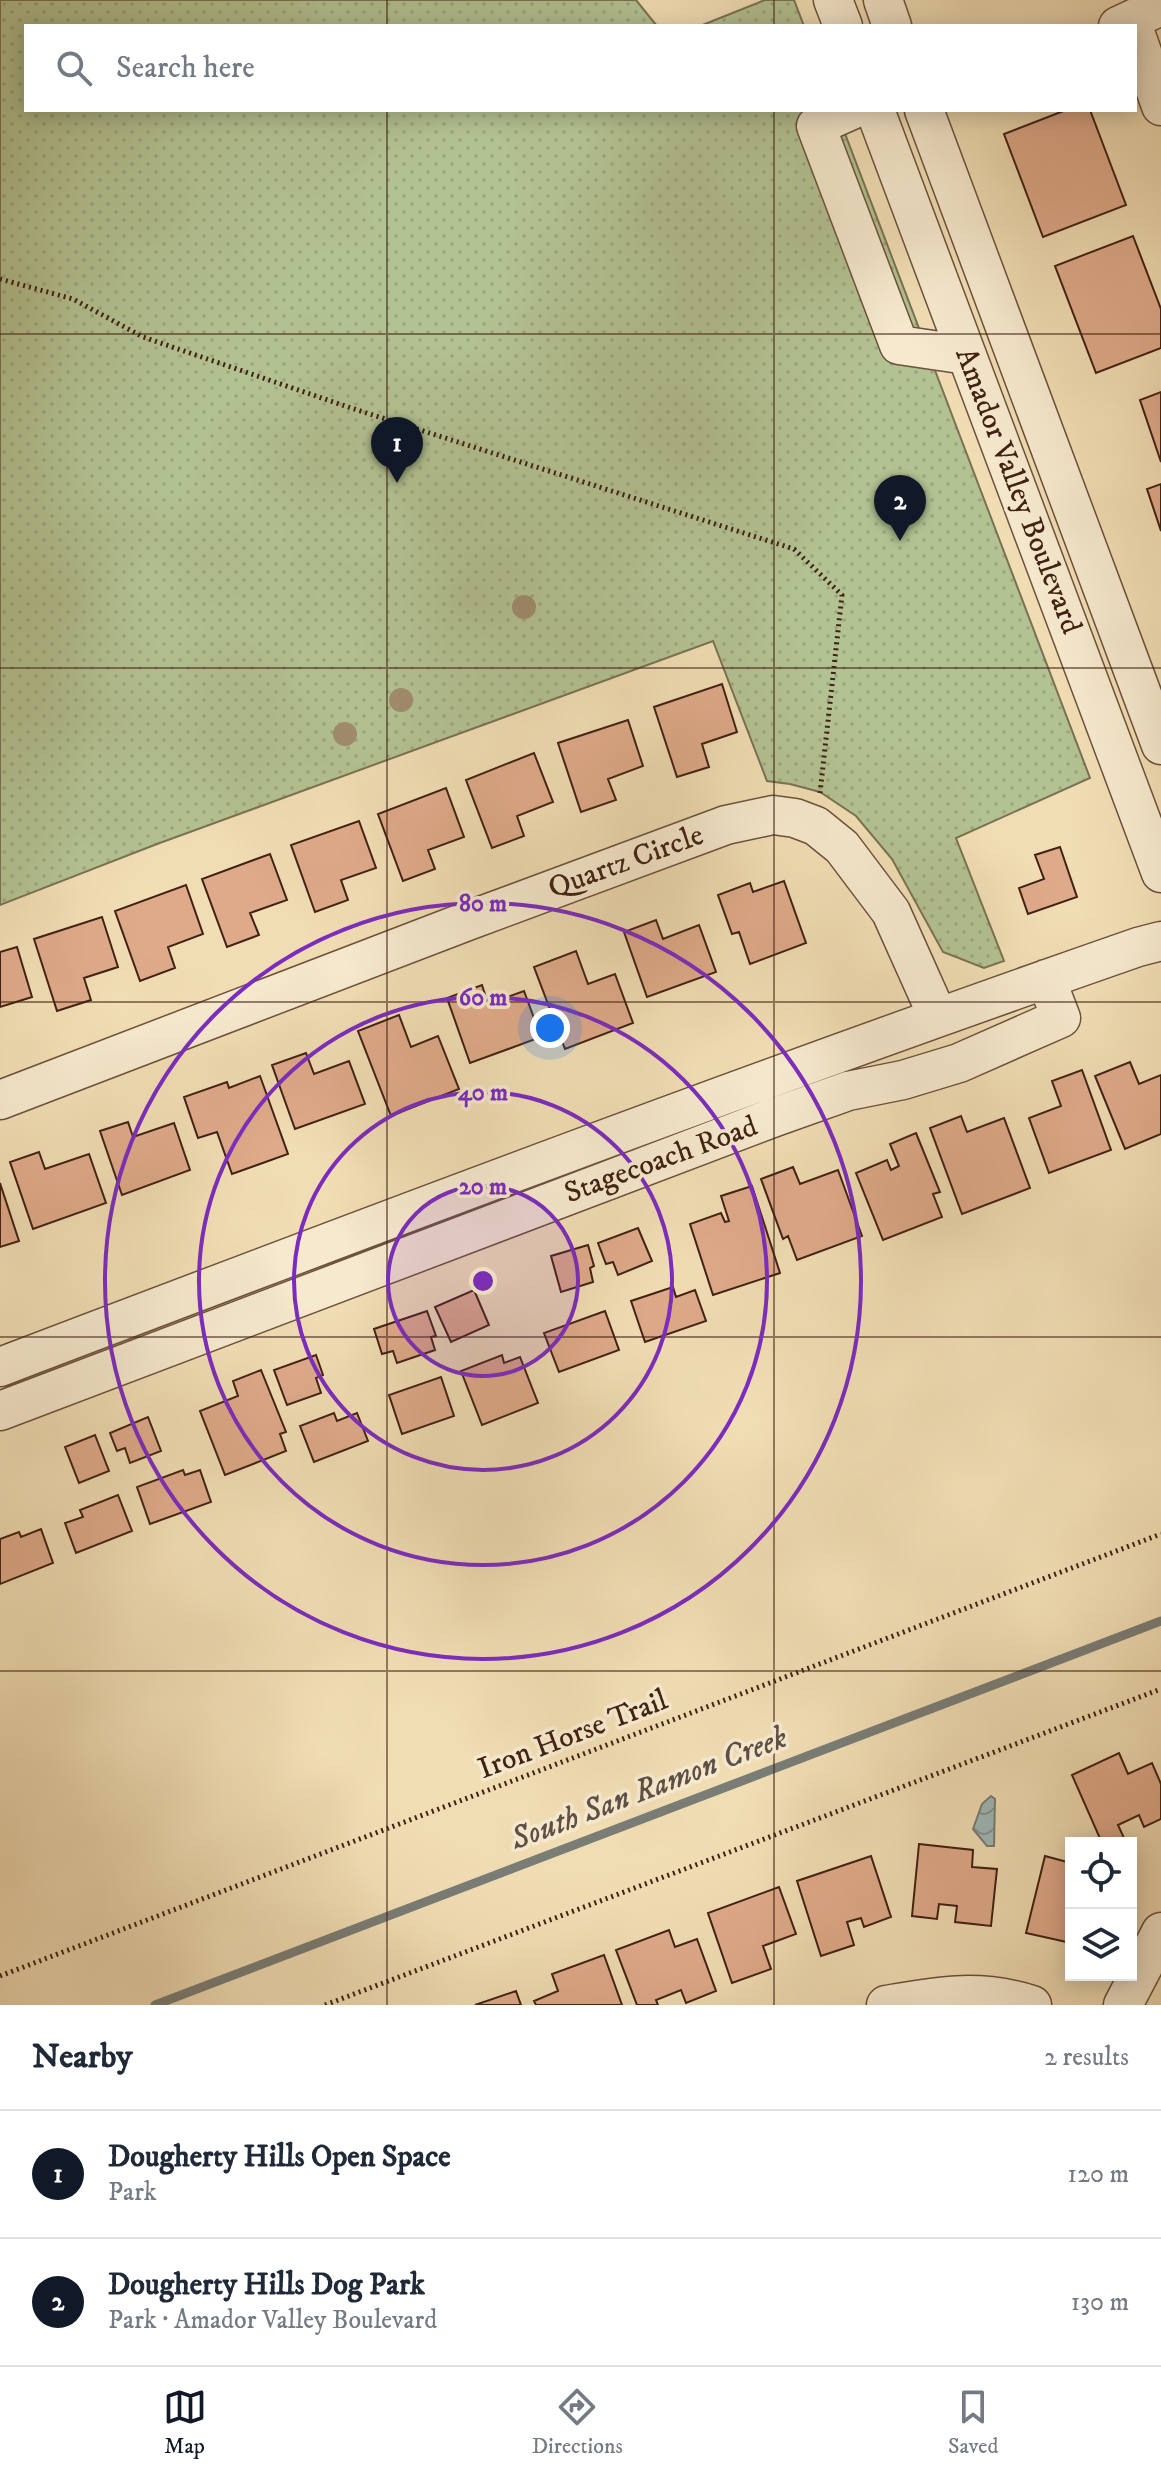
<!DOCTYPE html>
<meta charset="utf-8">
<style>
:root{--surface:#fff;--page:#f2f2f3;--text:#1f2937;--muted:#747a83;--line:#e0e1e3;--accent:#111827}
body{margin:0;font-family:"IM FELL DW Pica",serif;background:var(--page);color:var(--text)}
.controls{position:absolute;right:24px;bottom:24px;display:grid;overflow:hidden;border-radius:0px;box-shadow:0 4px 20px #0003}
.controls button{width:72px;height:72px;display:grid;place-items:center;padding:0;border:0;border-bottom:2px solid var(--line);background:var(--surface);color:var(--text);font:40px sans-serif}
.you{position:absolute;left:550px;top:1028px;width:28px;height:28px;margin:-20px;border:6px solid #fff;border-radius:50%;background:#1a73e8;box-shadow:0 0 0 12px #1a73e833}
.badge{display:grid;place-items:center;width:52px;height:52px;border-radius:50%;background:var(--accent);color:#fff;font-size:26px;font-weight:700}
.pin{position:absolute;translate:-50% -66px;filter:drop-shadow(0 2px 4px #0008)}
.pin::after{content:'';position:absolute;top:42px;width:28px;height:24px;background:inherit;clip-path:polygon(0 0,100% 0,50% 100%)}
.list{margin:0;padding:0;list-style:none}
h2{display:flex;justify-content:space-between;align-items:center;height:104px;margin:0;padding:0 32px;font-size:34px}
h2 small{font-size:26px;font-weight:400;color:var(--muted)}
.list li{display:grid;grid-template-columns:52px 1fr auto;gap:24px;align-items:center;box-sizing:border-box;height:128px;padding:0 32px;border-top:2px solid var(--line)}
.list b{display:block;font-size:30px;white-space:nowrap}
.list p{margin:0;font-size:26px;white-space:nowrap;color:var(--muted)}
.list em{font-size:26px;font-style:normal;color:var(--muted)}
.icon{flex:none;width:44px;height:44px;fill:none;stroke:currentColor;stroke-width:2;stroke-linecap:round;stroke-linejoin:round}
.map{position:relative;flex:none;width:1161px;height:2005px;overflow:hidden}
.search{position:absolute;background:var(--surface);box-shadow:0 4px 20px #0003;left:24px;right:24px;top:24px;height:88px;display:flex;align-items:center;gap:20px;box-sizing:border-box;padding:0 28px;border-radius:0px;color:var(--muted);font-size:30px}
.sheet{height:360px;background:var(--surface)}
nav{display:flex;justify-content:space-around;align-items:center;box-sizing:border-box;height:112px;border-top:2px solid var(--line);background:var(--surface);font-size:22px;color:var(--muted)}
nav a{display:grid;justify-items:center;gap:4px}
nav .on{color:var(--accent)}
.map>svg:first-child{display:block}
.park{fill:url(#park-dots);stroke:#7a7253;stroke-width:2}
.water{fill:url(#water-waves);stroke:#797d76;stroke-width:2}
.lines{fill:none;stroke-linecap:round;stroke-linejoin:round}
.stream{stroke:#797d76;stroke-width:9}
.building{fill:#dfaa8a;stroke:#402214;stroke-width:2}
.minor-casing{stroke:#6c513c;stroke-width:41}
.path{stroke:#402214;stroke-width:5;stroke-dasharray:2 4;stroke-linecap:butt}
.minor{stroke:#f6e9ce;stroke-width:38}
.tree{fill:#a08c6e}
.grid{fill:none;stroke:#402214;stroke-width:2;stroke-opacity:0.55}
.ring{fill:none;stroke:#7b2cbf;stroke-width:4}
.labels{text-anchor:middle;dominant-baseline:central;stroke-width:7;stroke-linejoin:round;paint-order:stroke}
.street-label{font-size:30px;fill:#402214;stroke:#f6e9ce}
.water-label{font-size:32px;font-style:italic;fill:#5c4f45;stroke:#f6e9ce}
.centre{fill:#7b2cbf;stroke:#f6e9ce;stroke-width:4}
.ring-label{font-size:24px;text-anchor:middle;font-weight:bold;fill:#7b2cbf;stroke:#f6e9ce;stroke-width:7;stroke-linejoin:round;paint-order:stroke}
</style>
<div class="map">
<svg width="1161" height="2005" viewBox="0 0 1161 2005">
<defs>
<pattern id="park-dots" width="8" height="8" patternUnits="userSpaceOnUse" patternTransform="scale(2)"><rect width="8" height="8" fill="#b3c292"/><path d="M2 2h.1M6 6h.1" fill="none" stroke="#9ba67d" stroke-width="1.8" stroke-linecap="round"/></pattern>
<pattern id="water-waves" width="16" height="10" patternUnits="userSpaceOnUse" patternTransform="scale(2)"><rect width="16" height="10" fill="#9fb9b8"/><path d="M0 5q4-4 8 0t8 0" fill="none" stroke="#839694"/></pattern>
</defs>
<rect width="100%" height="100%" fill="#f1ddb4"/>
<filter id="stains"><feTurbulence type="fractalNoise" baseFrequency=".0025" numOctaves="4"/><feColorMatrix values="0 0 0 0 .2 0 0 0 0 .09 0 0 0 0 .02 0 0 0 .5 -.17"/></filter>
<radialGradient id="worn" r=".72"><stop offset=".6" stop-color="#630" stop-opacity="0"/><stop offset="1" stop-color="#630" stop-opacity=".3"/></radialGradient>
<path class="park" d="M0 0H636L657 26H26V110H836L1090 778 956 838 1004 961 984 968 943 952 892 859 856 816 820 792 790 784 767 781 713 641 157 844 0 905Z
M765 0H794L804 26H700Z"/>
<path class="water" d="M991 1796 995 1799 994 1846H987L973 1829 982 1804Z"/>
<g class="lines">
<path class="stream" d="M155 2005 1161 1621"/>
</g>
<path class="building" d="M1066 110H1090L1126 205 1043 237 1004 134Z
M1133 236 1161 309V348L1096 373 1055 266Z
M1161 392V462L1140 400Z
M1161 484V531L1147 489Z
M722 684 737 732 702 744 709 767 677 777 654 707Z
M628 720 643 766 608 779 616 800 581 812 558 743Z
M534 753 553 802 517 816 524 836 492 848 466 780Z
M446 788 464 837 428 850 435 869 403 881 378 814Z
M359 821 376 868 341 880 348 900 315 912 291 845Z
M1060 847 1077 897 1028 914 1019 888 1044 879 1035 855Z
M270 854 287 900 250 913 259 935 227 947 202 879Z
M784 881 806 943 750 964 739 932 732 934 718 895 750 883 753 892Z
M186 885 203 934 168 947 175 968 140 981 115 911Z
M102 917 118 967 84 978 91 1000 57 1011 34 939Z
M656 920 663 939 699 925 716 972 647 997 624 932Z
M17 947 32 997 0 1007V952Z
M576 951 588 984 615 974 633 1023 565 1049 534 967Z
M482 985 488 1004 524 991 541 1037 470 1063 447 998Z
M399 1015 411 1047 438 1036 459 1089 391 1116 358 1031Z
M306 1053 314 1074 349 1061 365 1104 295 1129 272 1065Z
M1130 1062 1139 1084 1161 1075V1134L1125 1149 1095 1076Z
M1082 1070 1111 1150 1049 1173 1029 1118 1061 1106 1052 1081Z
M260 1076 288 1154 232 1174 217 1132 198 1138 184 1097 227 1082 229 1088Z
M961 1116 967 1132 1004 1118 1030 1188 962 1214 930 1128Z
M128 1122 133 1137 174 1123 190 1170 122 1195 100 1131Z
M916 1133 940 1192 933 1194 942 1217 883 1240 856 1173 887 1160 891 1170 899 1166 890 1144Z
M39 1152 45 1169 89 1154 106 1203 33 1229 10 1162Z
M793 1167 800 1184 838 1170 862 1236 797 1260 788 1236 783 1239 761 1179Z
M0 1183 19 1241 0 1247Z
M752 1186 780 1273 713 1295 690 1224 721 1213 725 1222 729 1221 721 1196Z
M638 1228 652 1261 618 1275 613 1262 606 1264 598 1243Z
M588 1245 594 1266 590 1268 593 1282 561 1292 551 1256Z
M673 1287 676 1297 695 1290 706 1321 645 1342 631 1301Z
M474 1290 489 1325 451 1342 435 1307Z
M427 1311 436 1336 431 1337 435 1350 397 1363 393 1351 382 1354 374 1329Z
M605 1311 619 1350 559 1372 544 1333Z
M316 1355 323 1375 316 1378 321 1393 287 1405 274 1370Z
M502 1355 504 1363 520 1357 538 1403 482 1425 461 1371Z
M261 1370 286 1432 280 1434 286 1451 225 1475 200 1411 238 1396 233 1381Z
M441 1377 454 1416 402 1434 389 1395Z
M334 1413 337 1421 357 1413 368 1441 314 1462 300 1426Z
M148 1417 161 1451 130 1463 125 1448 117 1451 110 1433Z
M95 1435 109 1471 79 1483 65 1447Z
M183 1470 185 1475 200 1470 211 1502 150 1524 137 1487Z
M118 1495 132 1531 76 1553 65 1523 83 1517 80 1510Z
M41 1529 53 1563 0 1584V1539L19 1532 21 1537Z
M1119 1753 1128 1774 1152 1763 1161 1784V1819L1144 1827 1139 1815 1118 1825 1124 1838 1113 1843H1102L1072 1775Z
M919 1844 973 1850 972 1867 997 1869 991 1926 955 1922 957 1906 939 1904 937 1919 912 1916Z
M871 1856 891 1917 864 1927 861 1918 847 1922 854 1945 821 1956 797 1881Z
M1045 1856 1071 1863V1943L1026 1933Z
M779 1887 796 1934 763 1946 771 1969 732 1983 708 1913Z
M669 1930 675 1947 697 1939 716 1991 686 2003 681 1990 656 2000 658 2005H637L616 1950Z
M604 1955 622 2005H536L534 2001 558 1991 552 1974Z
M516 1991 521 2005H475Z"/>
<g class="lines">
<g class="minor-casing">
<path id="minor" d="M833 0 843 26
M883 0 892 26
M1118 26 1161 6
M1135 32 1161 106
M852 110 816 126 899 345 967 355
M875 110 1161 873
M924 110 1161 745
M0 1100 470 920 726 825 773 815 795 818 816 826 842 847 891 912 938 1017
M0 1367C378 1223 756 1080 1138 947L1161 941
M0 1411 775 1117 848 1091 903 1080 959 1063 1061 1018 1046 979
M886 2005C939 1996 979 1988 1032 2005
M1123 2005 1161 1932"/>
</g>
<path class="path" d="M0 279 73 299 143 337 351 408 794 549 842 595 820 793
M0 1976 1161 1534
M325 2005 1161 1689"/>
<use href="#minor" class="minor"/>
</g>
<g class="tree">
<circle cx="524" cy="607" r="12"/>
<circle cx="401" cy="700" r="12"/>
<circle cx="345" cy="734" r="12"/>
</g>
<path class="grid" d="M387 0V26M774 0V26M387 110V2005M774 110V2005M0 334H1161M0 668H1161M0 1002H1161M0 1337H1161M0 1671H1161"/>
<circle cx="483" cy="1281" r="95" fill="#7b2cbf" fill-opacity=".12"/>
<g class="ring">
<circle cx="483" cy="1281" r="95"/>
<circle cx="483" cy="1281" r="189"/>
<circle cx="483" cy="1281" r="284"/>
<circle cx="483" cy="1281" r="378"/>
</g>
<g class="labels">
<g class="street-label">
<text transform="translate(1018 491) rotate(69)">Amador Valley Boulevard</text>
<text transform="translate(626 862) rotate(-20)">Quartz Circle</text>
<text transform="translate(661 1160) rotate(-20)">Stagecoach Road</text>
<text transform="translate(573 1735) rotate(-21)">Iron Horse Trail</text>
</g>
<g class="water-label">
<text transform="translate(649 1789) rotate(-21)">South San Ramon Creek</text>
</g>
</g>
<circle cx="483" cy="1281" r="12" class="centre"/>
<g class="ring-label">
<text x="483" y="911">80 m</text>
<text x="483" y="1005">60 m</text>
<text x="483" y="1100">40 m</text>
<text x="483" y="1194">20 m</text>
</g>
<rect width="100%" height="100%" filter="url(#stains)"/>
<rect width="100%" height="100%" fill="url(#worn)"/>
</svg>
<div class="controls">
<button><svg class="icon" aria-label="locate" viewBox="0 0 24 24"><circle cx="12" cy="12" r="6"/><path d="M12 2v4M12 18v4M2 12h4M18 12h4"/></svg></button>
<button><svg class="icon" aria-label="layers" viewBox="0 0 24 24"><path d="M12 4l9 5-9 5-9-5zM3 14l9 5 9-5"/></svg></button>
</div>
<div class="you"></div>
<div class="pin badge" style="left:397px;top:483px">1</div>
<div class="pin badge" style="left:900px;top:541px">2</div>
<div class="search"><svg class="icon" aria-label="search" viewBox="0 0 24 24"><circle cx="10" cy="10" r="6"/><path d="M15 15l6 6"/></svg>Search here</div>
</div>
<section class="sheet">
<h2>Nearby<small>2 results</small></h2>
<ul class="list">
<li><span class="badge">1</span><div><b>Dougherty Hills Open Space</b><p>Park</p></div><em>120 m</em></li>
<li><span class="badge">2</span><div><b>Dougherty Hills Dog Park</b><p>Park · Amador Valley Boulevard</p></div><em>130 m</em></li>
</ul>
</section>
<nav>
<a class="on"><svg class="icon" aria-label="map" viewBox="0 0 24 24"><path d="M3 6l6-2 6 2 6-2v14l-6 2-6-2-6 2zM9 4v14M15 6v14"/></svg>Map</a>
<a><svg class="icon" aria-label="directions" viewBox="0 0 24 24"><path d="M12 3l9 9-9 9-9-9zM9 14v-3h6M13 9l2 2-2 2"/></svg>Directions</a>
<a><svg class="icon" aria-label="saved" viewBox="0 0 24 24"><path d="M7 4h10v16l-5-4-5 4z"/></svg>Saved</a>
</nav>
